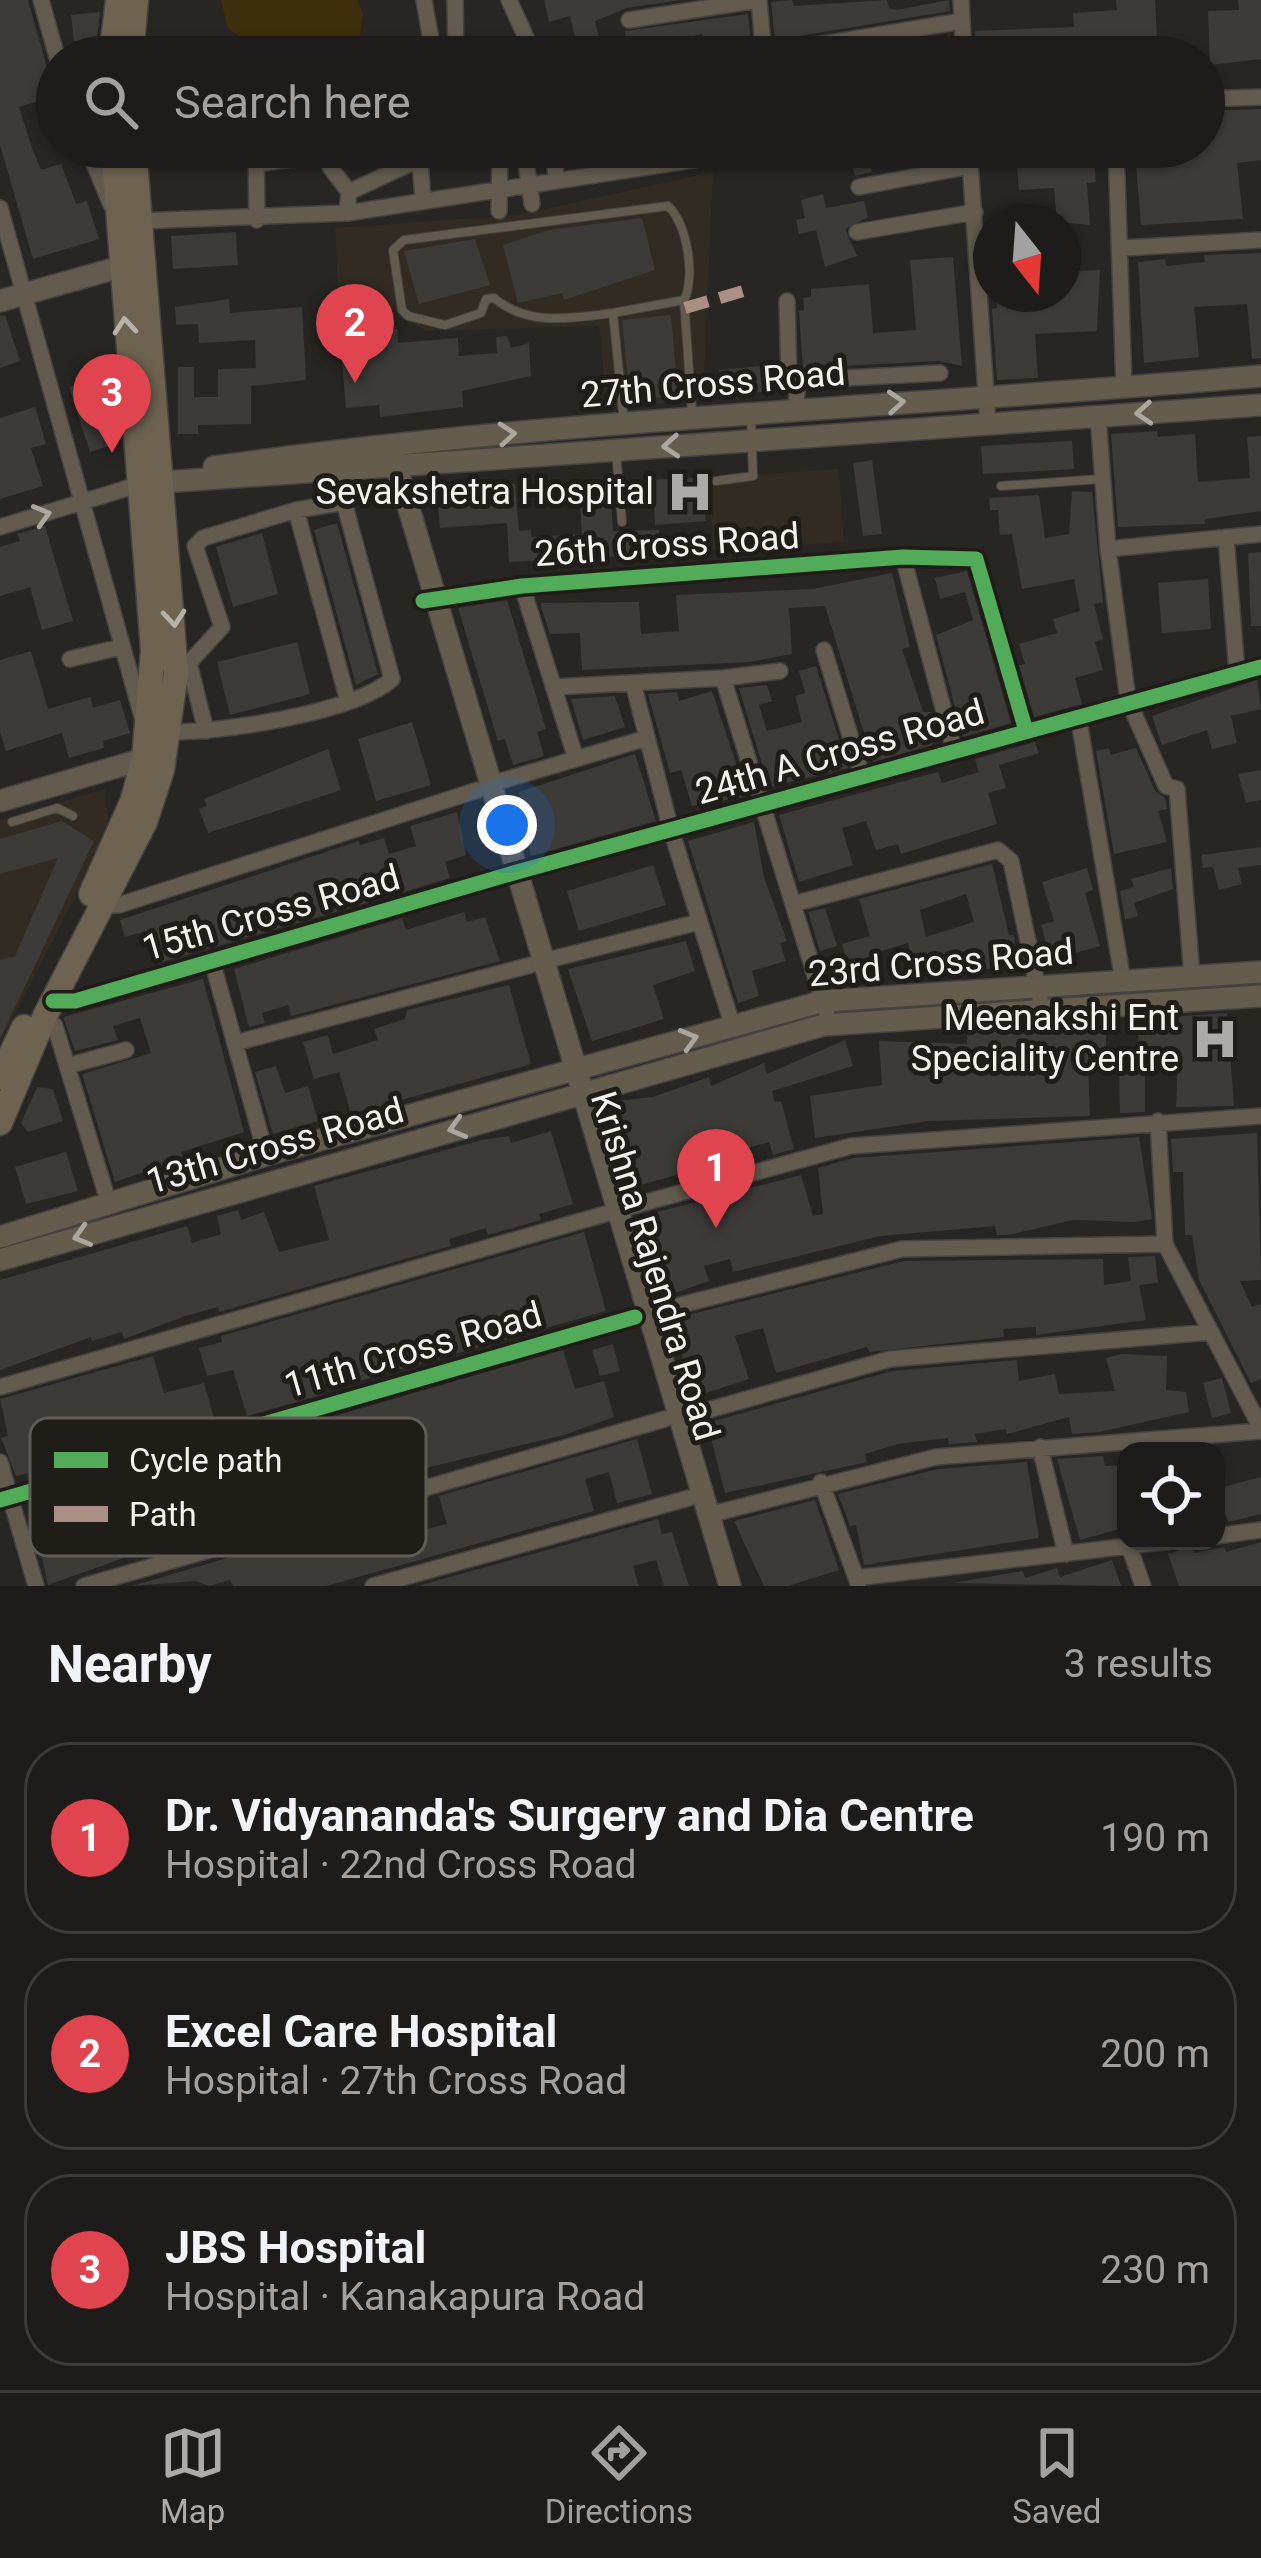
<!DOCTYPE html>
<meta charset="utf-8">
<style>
:root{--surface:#1e1c1a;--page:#2b2927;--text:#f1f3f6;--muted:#a1a1a2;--line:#3c3a39;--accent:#adaba7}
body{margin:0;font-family:Roboto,sans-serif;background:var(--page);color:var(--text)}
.controls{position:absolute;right:36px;bottom:36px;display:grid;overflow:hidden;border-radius:24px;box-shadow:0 3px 9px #0004}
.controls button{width:108px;height:108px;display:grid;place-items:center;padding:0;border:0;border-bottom:3px solid var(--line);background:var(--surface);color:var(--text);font:60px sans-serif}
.compass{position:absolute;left:973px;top:204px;width:108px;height:108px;border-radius:50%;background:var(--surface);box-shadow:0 3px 9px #0004;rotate:163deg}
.you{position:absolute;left:507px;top:825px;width:42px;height:42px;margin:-30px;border:9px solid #fff;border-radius:50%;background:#1a73e8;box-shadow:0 0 0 18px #1a73e833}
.badge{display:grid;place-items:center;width:78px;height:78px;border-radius:50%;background:var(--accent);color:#fff;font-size:39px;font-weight:700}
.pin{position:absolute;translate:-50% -99px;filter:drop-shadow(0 3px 6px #0008)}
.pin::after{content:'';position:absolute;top:63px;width:42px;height:36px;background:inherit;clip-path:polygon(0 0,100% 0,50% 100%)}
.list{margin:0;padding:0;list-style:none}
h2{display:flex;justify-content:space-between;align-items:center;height:156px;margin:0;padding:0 48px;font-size:51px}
h2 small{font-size:39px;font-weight:400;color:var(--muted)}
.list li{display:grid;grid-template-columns:78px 1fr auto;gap:36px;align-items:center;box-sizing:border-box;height:192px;margin:0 24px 24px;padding:0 24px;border:3px solid var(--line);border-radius:48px}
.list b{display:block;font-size:45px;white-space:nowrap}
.list p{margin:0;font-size:39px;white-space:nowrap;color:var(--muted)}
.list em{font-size:39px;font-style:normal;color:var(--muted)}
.icon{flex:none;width:66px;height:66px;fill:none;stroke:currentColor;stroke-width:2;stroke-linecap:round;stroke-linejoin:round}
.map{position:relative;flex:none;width:1261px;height:1586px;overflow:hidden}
.search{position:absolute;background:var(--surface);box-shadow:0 3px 9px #0004;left:36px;right:36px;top:36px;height:132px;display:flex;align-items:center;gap:30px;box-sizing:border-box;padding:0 42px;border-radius:66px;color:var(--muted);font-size:45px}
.sheet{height:804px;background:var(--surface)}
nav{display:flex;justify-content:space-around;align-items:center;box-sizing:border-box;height:168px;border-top:3px solid var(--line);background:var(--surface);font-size:33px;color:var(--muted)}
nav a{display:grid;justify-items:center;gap:6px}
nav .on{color:var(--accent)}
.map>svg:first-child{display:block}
.built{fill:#312b21}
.green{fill:#3e2f0c}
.building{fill:#3d3b38;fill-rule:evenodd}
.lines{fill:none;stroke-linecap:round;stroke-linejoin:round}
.service-casing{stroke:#444340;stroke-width:10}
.minor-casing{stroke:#444340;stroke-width:18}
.tertiary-casing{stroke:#444340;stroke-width:24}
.secondary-casing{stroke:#444340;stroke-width:24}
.primary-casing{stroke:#444340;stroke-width:27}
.service{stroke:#625b4e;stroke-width:8}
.minor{stroke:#625b4e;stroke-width:15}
.tertiary{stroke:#625b4e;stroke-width:21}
.secondary{stroke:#645c4d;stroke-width:21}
.primary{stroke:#6d6350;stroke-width:24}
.quiet{stroke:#ac8f84;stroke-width:12;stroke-dasharray:24 12;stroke-linecap:butt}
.cycleway-casing{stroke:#201d18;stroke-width:22}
.cycleway{stroke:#51ab58;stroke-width:15}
.oneway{stroke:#b7b2a7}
.oneway2{stroke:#aca79e}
.oneway3{stroke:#aba69e}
.labels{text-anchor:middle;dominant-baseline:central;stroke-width:10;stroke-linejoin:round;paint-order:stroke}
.street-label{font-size:36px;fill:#f4f2ee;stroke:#201d18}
.poi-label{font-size:36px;fill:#f4f2ee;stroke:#201d18;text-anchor:end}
.key{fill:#201d18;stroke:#605d58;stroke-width:3}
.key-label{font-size:33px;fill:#f4f2ee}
</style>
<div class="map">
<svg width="1261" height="1586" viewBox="0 0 1261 1586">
<rect width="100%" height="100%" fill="#282623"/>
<path class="built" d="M713 172 703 400 607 408 599 326 426 331 386 306 339 309 335 228 518 215Z
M839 469 844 542 713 550 708 477Z
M105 789 109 831 0 1043V820Z"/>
<path class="green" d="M221 0H357L363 14 357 57H267L228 28Z"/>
<path class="building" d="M0 0H28L55 96 19 107 32 148 41 170 61 164 76 204 87 201 99 239 33 259 0 145Z
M544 0H680L627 8 595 21 601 46 579 52 570 16 549 22Z
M792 0 794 6 887 0 889 8 896 10 949 0 950 11 775 40 771 2Z
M1116 0H1155L1158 57H976L975 31 1074 27 1073 13 1117 10Z
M1238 0H1261V59L1210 65 1208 11 1239 10Z
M100 12 97 38 74 41 71 15Z
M748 14 751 44 738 47 733 57H707L702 34 628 50 625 31Z
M951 35 952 57H818Z
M1261 109V160L1237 163 1243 219 1141 225 1136 165H1129L1128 147H1204V111Z
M848 147H898L899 152 869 159 872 172 855 176Z
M910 147H957L958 156 915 164Z
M1048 147H1093L1096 182 1087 183 1090 225 1057 222 1054 188 1019 190 1017 166 1049 163Z
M823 194 826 208 864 201 868 217 845 229 857 256 825 267 816 230 799 234 796 220 805 218 801 200Z
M642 218 655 270 564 300 562 293 518 303 503 245 548 230Z
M236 232 238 265 173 269 171 236Z
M475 239 490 285 419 304 404 251Z
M1261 253V358L1252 359 1247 304 1194 307 1199 357 1144 363 1138 262 1165 259 1166 266 1205 262 1204 255Z
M953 257 962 366 939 361 803 368 799 311 804 310 803 298 811 297V289L869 284 873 333 916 330 910 260Z
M1100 270 1097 331 1035 334 1038 378 997 380 992 309 997 308V294H1063V272Z
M229 299 230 313 302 307 306 380 251 386V424L198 425V434H178V367H194V397H218V369L256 368 255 340 199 343 198 324 176 325 175 307Z
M362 312 364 332 397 329 398 343 458 338 459 356 497 353 496 337 507 336 511 348 529 343 531 376 462 391 463 407 380 417 379 405 346 408 338 315Z
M5 315 20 361 0 368V316Z
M671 315 678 396 630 400 622 320Z
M771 365 773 391 721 395 719 370Z
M98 378 118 443 90 452 69 387Z
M35 407 46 444 31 448 43 486 0 499V418Z
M1157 431 1158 437 1195 434 1198 482 1250 478 1247 437 1261 436V511L1205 519V524L1118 527 1111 434Z
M1072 441 1074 469 983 474 981 446Z
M872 460 882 534 863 536 853 463Z
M703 477 706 521 655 525 653 480Z
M515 484 519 531 531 530V537L582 534 579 486 610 484 613 531 659 530 660 554 509 562 507 523 440 528 437 490Z
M1072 491 1092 492 1103 603 1094 604 1103 639 1095 642 1103 670 1075 678 1082 704 1034 717 1019 665 1025 664 1019 644 1057 633 1053 619 1080 611 1074 579 1022 589 1012 534 1000 535 998 510H990L989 498 1039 495 1045 538 1069 534Z
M337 523 378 674 356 685 314 530Z
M45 526 73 621 42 630 30 587 0 596V547L20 541 17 534Z
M262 533 278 594 233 607 216 547Z
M1261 552V626H1251L1248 553Z
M967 571 1011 723 963 737 936 635 973 620 965 592 940 599 935 578Z
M892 573 910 647 902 649 923 712H932L935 726 928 728 932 745 873 762 825 606 789 608 792 654 749 662 582 670 580 633 550 634 541 607V603L639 602 641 634 679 631 676 595 813 589Z
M1208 579 1211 629 1162 633 1158 583Z
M507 600 546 729 537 732 544 756 513 765 505 739 498 741 458 608Z
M297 642 310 694 230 715 217 662Z
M31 651 48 709 90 697 93 708 120 700 130 733 103 741 104 748 69 758 62 733 6 751 0 732V660Z
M816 666 848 768 769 787 739 688 767 685 772 701 759 705 767 731 802 722 795 696 805 693 799 671Z
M1257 680 1261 709 1231 716 1237 743 1212 749 1207 730 1162 745 1152 716Z
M712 691 747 796 692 806 681 770 670 773 648 694 677 692 679 701Z
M615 696 625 727 583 740 571 699Z
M412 722 431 785 376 801 358 739Z
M1035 742 1039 753 999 765 1006 788 988 793 997 824 901 854 898 844 876 850 866 821 842 828 853 865 799 882 779 815 938 772 942 783 979 772 975 759Z
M1109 748 1111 755 1136 748 1155 791 1165 798 1167 809 1158 811 1167 842 1114 854 1096 751Z
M328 749 341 790 208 833 199 809 207 806 204 799Z
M635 754 656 821 531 856 519 792Z
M1261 770V800L1246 803 1238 774Z
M457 812 466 855 445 862 450 878 401 893 398 882 373 889 377 900 159 963 146 931 125 937 120 920 359 841 360 845 384 838 389 854 416 846 410 826Z
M62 821 94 841 0 1039V960L15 956 58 858 0 874V839Z
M754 822 764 877 787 941 780 943 786 961 752 971 759 996 738 1003 688 841Z
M1261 847V865L1238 868 1242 884 1219 890 1213 867 1203 868 1201 855Z
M992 864 1009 935H1014L1017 968 974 969V949L913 962 908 943 871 954 876 971 852 978 842 944 870 936 859 899ZM966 894 974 922 926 937 920 910Z
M653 865 666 905 579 931 567 891Z
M1087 868 1093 890 1085 893 1100 946 1051 960 1041 925 1054 921 1042 882Z
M1171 868 1173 889 1134 903 1138 916 1125 920 1120 891 1134 887 1131 879Z
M825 908 837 946 820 951 808 912Z
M464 912 467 922 485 917 500 961 291 1016 288 1005 262 1013 265 1023 249 1027 234 969 402 918 406 930Z
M686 941 695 971 653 985 664 1019 592 1041 568 969Z
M203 979 244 1132 181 1152 183 1158 115 1182 82 1074 151 1053 140 1018 113 1026 118 1040 75 1051 63 1017Z
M509 985 531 1064 351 1114 339 1072 314 1079 303 1042 328 1035 333 1054 378 1040 374 1029 405 1019 407 1010Z
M1227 1013 1234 1106 1176 1107 1178 1062 1139 1063 1138 1019Z
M1106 1022V1066L1088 1067 1090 1116 929 1121 815 1138 810 1096 882 1085 879 1041 967 1044V1031L1057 1030Z
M845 1040 853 1066 772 1091 775 1102 781 1101 794 1149 773 1155 769 1142 734 1152 736 1159 633 1187 608 1102 653 1097 709 1077 711 1086 764 1063 767 1074Z
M276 1066 285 1093 308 1086 318 1121 273 1134 255 1072Z
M1119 1066H1145V1112L1120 1113Z
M37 1087 53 1089 63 1121 28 1132 21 1123Z
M551 1131 573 1204 539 1214 541 1220 488 1235 486 1228 449 1239 451 1246 219 1312 218 1307 185 1316 124 1339 122 1332 92 1341 91 1337 0 1370V1280L187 1226 192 1243 221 1234 217 1216 238 1210 241 1220 264 1212 279 1252 329 1240 314 1186 482 1140 509 1136 511 1143Z
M1257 1133 1261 1280 1240 1281 1252 1307 1261 1304V1379L1251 1383 1199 1280 1192 1235H1185L1183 1172H1173L1171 1139Z
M1139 1137 1152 1219 1136 1222 1073 1220 1008 1235H997L995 1226 880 1236 733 1272 730 1259 704 1266 709 1281 666 1296 642 1216 801 1175 813 1216 823 1214 818 1168 853 1158Z
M66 1152 78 1191 26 1204 15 1167Z
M584 1232 606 1311 348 1384 346 1378 322 1385 324 1394 247 1416 233 1370 207 1376 199 1348 222 1342 221 1336Z
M1155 1256 1158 1283 1139 1285 1146 1320 1036 1335V1327L1003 1329 1004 1337 869 1352 867 1347 776 1373 763 1328 735 1336 749 1379 693 1397 672 1319 904 1261 1103 1259 1104 1285 1131 1281 1128 1257Z
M613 1344 620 1371 600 1376 592 1350Z
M563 1350 575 1389 604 1381 614 1417 564 1435 413 1471 415 1478 316 1507 314 1498 302 1502 299 1494 271 1501 276 1516 164 1551 161 1542 128 1551 129 1556 48 1585 30 1504Z
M1121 1354 1167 1356 1166 1390 1186 1392 1189 1412 1099 1432 1072 1434 1069 1417 1007 1434 1006 1429 975 1434 977 1442 949 1444 948 1438 897 1444 865 1454 867 1462 725 1493 707 1423 892 1371 1017 1360 1019 1381 1055 1374 1059 1394 1115 1391 1106 1358Z
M153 1356 164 1393 204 1383 216 1425 16 1476 1 1438 8 1436 0 1399Z
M1222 1378 1231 1413 1212 1418 1203 1383Z
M637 1439 652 1494 617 1503 609 1472 585 1479 594 1511 326 1586H233L230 1580 209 1586 195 1581 132 1586 416 1503 423 1530 447 1524 439 1496Z
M1103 1456 1105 1466 1126 1465V1527L1080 1540 1057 1459Z
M1027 1462 1039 1538 864 1565 856 1525 850 1526 838 1494 938 1469Z
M1261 1477V1514L1228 1522 1226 1515 1216 1517V1489Z
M815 1500 839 1570 788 1586H764L734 1521Z
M658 1519 662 1534 672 1532 689 1586H664L656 1560 633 1566 639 1586H418Z
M1261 1542V1586H1179L1168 1554 1193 1546 1195 1553 1224 1547 1226 1552Z
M1112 1560 1121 1586 953 1583 1023 1571 1025 1578 1057 1568 1060 1577Z"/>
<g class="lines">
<g class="service-casing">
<path id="service" d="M684 300 692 412
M613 313C572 318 528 327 494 298L486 299 481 313 445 325 408 316 402 310 393 250 404 240 668 206C687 223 696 277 684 300L613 313 624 422
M616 452 622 522
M716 481 753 476 751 414
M1001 486 1101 479
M12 822 57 808 73 816"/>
</g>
<g class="minor-casing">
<path id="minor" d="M41 0 57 57
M424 0 434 57
M509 0 535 57
M759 0 764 57
M961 0 964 57
M629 20 759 0
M451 57 456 55 455 0
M745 57 962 21
M1204 99 1261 97
M87 147 111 205
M256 147 257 220
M587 147 591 153
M969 147 988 423
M1116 147 1124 388
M325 149 330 167 349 192
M554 152 556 180
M525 156 532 204
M420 159 423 201
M257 164 326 154
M859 187 971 166
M0 208 143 720
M499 211 500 151
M347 213 349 192 420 159 428 147
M138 221 347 213 778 147
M857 232 975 212
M1123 248 1261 240
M787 301 789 381 797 392 796 409
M789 381 940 373
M1098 416 1108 549 1128 700 1166 786 1177 789 1192 976
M0 527 141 484
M1226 537 1237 672
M1108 549 1261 534
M903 557 955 753
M522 586 576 759
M423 601 522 586 903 557 976 559 1026 731
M824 650 863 778
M70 659 121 647
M723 678 780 671
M633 683 671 830 733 1027
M553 687 723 678 830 1024
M1078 715 1123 981
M206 731 189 663 222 627 195 546 203 538 296 510
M167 732C218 733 355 713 392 679L345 506 339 503 296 510 348 701
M491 784 647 738
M793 904 998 850 1011 861 1042 1008
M99 905H119L478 790
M212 961 266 1155
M544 961 699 922
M53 1001H75L517 872 1261 667
M45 1016 55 1026 109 1204
M235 1043 531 965
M67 1066 126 1050
M1158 1121 1165 1244 1261 1428
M618 1210 851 1146 1261 1116
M649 1313 902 1249 1165 1244
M0 1387 605 1214
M680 1418 890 1359 1211 1332
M1040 1447 1066 1554
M0 1462 36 1586
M821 1482 858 1583
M0 1500 635 1317
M708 1515 936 1457 1261 1431
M1216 1536 1261 1530
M1129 1546 1143 1586
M856 1578 1172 1541
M84 1586 665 1419
M373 1586 689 1498"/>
</g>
<g class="tertiary-casing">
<path id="tertiary" d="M0 301 120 267
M0 801 144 759"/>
</g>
<g class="secondary-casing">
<path id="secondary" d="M390 445 730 1586
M214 467C561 418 912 407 1261 376
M149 483 1261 405
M0 1237 266 1155 824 1001 1261 972
M0 1260 824 1025 1261 996"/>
</g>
<g class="primary-casing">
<path id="primary" d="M111 57 118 0
M131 57 136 0
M91 894 132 802 144 759 153 650 113 147
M0 1077 24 1027
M0 1123 45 1016 145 822 162 770 176 673 134 147"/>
</g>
<use href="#service" class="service"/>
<use href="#minor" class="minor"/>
<use href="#tertiary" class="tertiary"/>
<use href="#secondary" class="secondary"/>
<use href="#primary" class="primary"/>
<path class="quiet" d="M685 308 750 289"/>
<g class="cycleway-casing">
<path id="cycleway" d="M423 601 522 586 903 557 976 559 1026 731
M53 1001H75L517 872 1261 667
M0 1500 635 1317"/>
</g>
<use href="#cycleway" class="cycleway"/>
</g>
<defs><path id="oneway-chevron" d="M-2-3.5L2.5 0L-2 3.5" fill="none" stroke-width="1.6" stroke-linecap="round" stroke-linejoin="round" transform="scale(3)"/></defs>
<g class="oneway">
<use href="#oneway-chevron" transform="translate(125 326) rotate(-95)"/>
<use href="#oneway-chevron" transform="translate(174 618) rotate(85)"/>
</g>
<g class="oneway2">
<use href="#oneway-chevron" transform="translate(896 402) rotate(-4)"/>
<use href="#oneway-chevron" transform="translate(1144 413) rotate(176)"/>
<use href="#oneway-chevron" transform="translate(507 434) rotate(-5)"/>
<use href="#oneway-chevron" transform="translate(671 446) rotate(176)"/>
<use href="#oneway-chevron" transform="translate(689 1039) rotate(-16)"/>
<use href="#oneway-chevron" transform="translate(457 1128) rotate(164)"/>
<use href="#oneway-chevron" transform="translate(82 1236) rotate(164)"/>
</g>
<use class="oneway3" href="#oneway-chevron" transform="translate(42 515) rotate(-16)"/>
<defs>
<g id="hospital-bare" transform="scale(3.6)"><path d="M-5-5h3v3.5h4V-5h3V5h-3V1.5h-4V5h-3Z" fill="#adaba7" stroke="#201d18" stroke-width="2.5" paint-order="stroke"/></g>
</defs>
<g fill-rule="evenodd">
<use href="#hospital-bare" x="690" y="492"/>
<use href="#hospital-bare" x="1215" y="1039"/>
</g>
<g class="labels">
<g class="street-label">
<text transform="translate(713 384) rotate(-5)">27th Cross Road</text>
<text transform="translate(667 545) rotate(-4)">26th Cross Road</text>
<text transform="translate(840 752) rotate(-16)">24th A Cross Road</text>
<text transform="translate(271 913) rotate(-16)">15th Cross Road</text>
<text transform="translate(941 963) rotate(-5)">23rd Cross Road</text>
<text transform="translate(275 1146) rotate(-16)">13th Cross Road</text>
<text transform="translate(655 1266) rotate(73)">Krishna Rajendra Road</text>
<text transform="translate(413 1350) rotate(-16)">11th Cross Road</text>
</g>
<g class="poi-label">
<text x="654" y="492">Sevakshetra Hospital</text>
<text x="1179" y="1018">Meenakshi Ent<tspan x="1179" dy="41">Speciality Centre</tspan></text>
</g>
</g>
<rect x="30" y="1418" width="396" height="138" rx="18" class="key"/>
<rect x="54" y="1452" width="54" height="16" fill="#51ab58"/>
<rect x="54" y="1506" width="54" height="16" fill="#ac8f84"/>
<g class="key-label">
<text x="129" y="1472">Cycle path</text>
<text x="129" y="1526">Path</text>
</g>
</svg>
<div class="controls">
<button><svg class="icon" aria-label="locate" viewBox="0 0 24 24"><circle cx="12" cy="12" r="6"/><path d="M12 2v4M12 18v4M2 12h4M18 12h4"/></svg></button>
</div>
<svg class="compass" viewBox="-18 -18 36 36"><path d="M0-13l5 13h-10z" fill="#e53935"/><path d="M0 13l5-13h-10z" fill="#a1a1a2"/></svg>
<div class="you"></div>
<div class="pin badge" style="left:716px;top:1228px;background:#e0444e">1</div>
<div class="pin badge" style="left:355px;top:383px;background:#e0444e">2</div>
<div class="pin badge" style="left:112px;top:453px;background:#e0444e">3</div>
<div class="search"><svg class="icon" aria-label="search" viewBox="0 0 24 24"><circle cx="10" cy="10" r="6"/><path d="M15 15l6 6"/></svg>Search here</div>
</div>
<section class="sheet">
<h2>Nearby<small>3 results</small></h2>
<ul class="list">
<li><span class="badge" style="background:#e0444e">1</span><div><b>Dr. Vidyananda's Surgery and Dia Centre</b><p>Hospital · 22nd Cross Road</p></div><em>190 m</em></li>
<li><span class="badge" style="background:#e0444e">2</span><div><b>Excel Care Hospital</b><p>Hospital · 27th Cross Road</p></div><em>200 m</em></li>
<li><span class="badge" style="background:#e0444e">3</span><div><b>JBS Hospital</b><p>Hospital · Kanakapura Road</p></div><em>230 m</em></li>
</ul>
</section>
<nav>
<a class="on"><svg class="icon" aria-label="map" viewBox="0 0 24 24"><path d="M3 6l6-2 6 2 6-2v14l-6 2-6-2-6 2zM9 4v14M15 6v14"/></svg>Map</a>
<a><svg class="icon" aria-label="directions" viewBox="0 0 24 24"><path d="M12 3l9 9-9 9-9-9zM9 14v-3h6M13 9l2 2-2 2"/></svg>Directions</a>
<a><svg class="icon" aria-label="saved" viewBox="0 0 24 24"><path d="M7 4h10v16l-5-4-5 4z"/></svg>Saved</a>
</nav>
